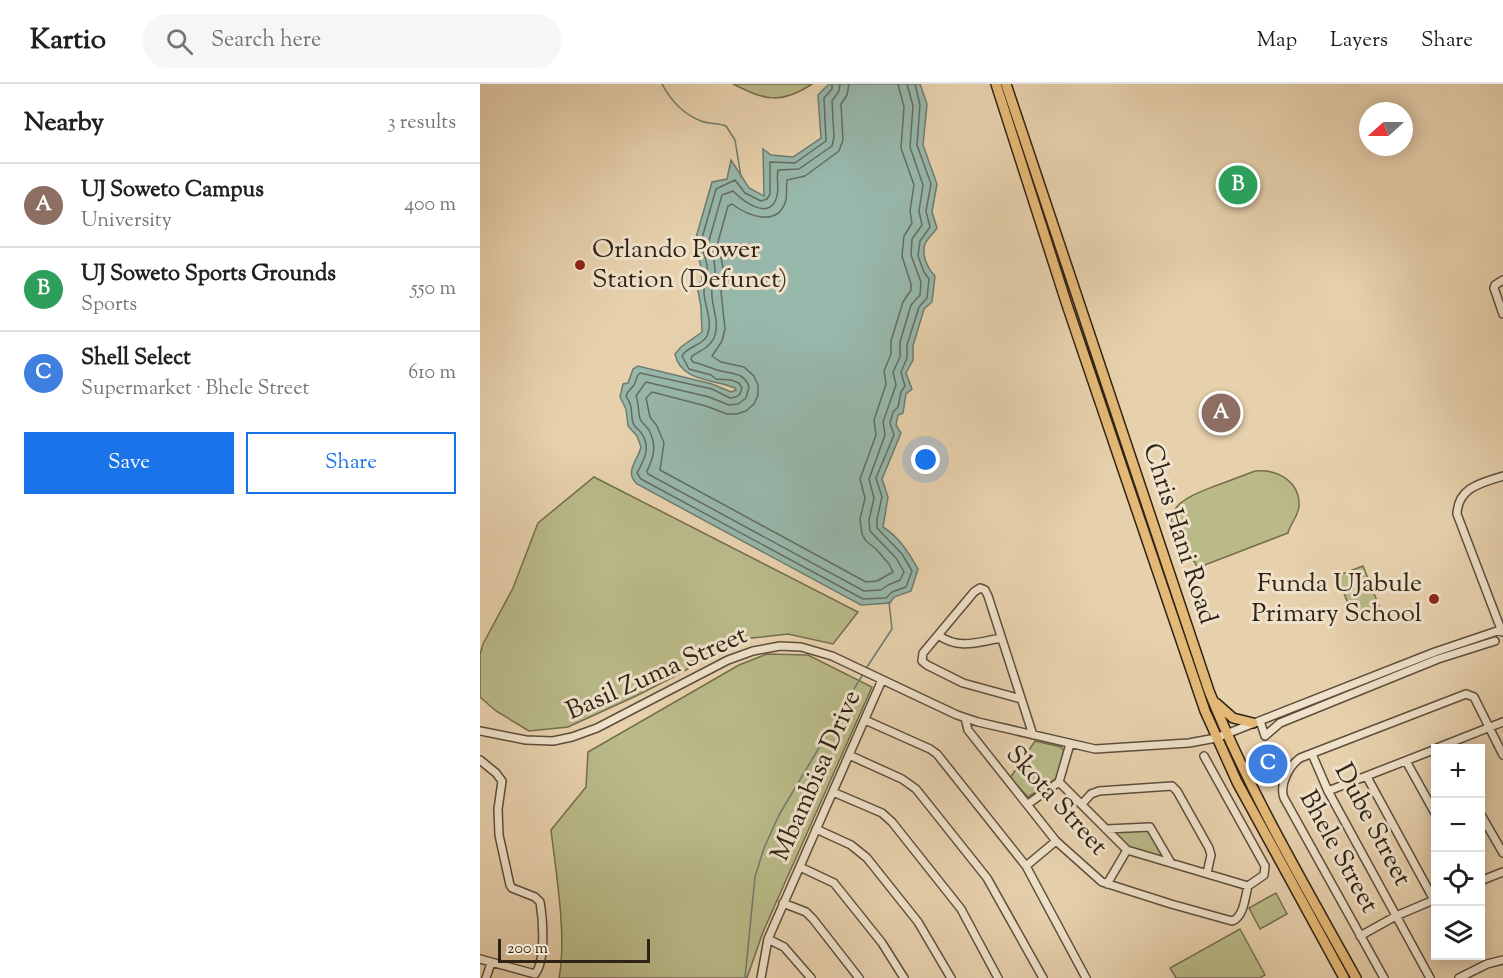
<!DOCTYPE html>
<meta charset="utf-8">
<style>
:root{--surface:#fff;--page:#f6f6f6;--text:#202124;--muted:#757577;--line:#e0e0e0;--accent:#1a73e8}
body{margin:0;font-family:"Sorts Mill Goudy",serif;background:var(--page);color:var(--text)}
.controls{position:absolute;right:18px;bottom:18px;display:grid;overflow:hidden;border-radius:0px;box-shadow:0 3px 15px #0003}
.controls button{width:54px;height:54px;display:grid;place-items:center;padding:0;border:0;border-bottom:2px solid var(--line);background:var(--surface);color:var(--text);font:30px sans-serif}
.compass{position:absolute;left:879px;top:18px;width:54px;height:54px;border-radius:50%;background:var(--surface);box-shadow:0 3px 15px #0003;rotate:249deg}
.scale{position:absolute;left:18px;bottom:15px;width:152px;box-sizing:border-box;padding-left:6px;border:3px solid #2f2315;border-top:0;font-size:16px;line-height:21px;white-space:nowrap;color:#2f2315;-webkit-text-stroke:4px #efe1ca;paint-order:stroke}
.you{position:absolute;left:446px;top:376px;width:21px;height:21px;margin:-15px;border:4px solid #fff;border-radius:50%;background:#1a73e8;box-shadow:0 0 0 9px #1a73e833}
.badge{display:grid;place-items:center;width:39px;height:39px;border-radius:50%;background:var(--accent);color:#fff;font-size:20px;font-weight:700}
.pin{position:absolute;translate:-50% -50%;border:3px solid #fff;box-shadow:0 2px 6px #0006}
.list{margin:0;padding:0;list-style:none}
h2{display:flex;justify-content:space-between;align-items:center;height:78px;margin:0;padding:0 24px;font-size:26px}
h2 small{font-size:20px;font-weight:400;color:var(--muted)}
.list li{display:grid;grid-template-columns:39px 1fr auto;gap:18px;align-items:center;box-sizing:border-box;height:84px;padding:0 24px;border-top:2px solid var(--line)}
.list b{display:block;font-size:22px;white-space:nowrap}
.list p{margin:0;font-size:20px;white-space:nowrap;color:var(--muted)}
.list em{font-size:20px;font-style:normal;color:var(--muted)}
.actions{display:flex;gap:12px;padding:18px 24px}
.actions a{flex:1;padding:14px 0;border:2px solid var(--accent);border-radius:0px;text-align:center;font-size:21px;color:var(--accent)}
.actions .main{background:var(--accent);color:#fff}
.icon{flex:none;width:33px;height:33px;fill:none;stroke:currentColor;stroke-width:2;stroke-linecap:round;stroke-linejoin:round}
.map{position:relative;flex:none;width:1023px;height:894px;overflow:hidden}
header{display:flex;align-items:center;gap:36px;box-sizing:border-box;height:84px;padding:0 30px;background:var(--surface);border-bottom:2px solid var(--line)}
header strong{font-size:28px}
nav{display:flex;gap:33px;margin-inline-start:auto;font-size:21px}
.search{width:420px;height:54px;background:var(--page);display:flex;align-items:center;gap:15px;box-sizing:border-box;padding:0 21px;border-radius:33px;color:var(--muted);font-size:22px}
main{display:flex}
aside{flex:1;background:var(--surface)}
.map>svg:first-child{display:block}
.green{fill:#b9ba88;stroke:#746e4e;stroke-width:1.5}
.water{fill:#97b7ab;stroke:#6d7c6f;stroke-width:1.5}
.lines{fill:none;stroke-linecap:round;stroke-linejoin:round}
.shore{stroke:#636d60;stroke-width:1.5}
.stream{stroke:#6d7c6f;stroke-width:1.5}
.minor-casing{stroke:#5d4e3b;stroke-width:10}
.major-casing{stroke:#2f2315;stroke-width:12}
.minor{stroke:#efe1ca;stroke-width:7}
.major{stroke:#e4b876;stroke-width:9}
.poi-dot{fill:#8f2418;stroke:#efe1ca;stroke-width:2}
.labels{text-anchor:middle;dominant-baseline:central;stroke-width:6;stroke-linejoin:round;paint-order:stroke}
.poi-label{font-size:26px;fill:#2f2315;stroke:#efe1ca;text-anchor:start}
.street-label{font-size:26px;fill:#2f2315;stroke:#efe1ca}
</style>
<header>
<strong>Kartio</strong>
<div class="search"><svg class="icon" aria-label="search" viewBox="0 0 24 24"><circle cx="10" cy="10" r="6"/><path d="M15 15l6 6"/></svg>Search here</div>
<nav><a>Map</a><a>Layers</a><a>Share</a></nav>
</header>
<main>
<aside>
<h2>Nearby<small>3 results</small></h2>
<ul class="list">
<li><span class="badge" style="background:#8d6e63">A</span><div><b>UJ Soweto Campus</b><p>University</p></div><em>400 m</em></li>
<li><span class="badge" style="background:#2e9e5b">B</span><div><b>UJ Soweto Sports Grounds</b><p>Sports</p></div><em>550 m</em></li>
<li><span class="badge" style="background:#3f7fe0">C</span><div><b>Shell Select</b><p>Supermarket · Bhele Street</p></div><em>610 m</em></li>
</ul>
<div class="actions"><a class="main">Save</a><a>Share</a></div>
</aside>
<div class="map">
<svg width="1023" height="894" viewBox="0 0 1023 894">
<rect width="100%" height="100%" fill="#e7d1ad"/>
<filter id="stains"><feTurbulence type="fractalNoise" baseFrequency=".00333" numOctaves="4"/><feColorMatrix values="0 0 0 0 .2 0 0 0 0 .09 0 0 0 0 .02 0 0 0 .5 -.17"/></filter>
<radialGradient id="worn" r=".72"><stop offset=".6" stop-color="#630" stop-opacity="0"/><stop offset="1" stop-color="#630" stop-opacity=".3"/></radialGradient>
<path class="green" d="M253 0H332C300 21 285 16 253 0Z
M775 387C797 385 820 397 819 422 818 433 810 440 808 449L717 484 715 478C702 472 696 464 692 451 684 420 711 411 735 402 749 397 762 392 775 387Z
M114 393 378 528 353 560 308 550 254 556 201 589 156 612 88 643 49 647 16 627 0 613V570L3 560 33 504 58 439Z
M883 482 899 522 873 532 857 492Z
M287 570 328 571 392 603 283 848 267 894H79C87 852 76 789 71 746L106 703 108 668 259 581Z
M555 657 581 663 584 667 577 694 548 713 530 694Z
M667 744 683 770 681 773 646 763 635 750 637 747Z
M796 809 807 830 780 845 769 824Z
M760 845 785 891 780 894H696L690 884Z"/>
<path class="water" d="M349 0H440L447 20 443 61 457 100 452 128 457 144C454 149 447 155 445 160 441 171 448 185 455 192L452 218 444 225 433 262V276L426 289 432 305 426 310 423 329 418 331 416 341 421 349 402 395 408 413 403 443C419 453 429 469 438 485L431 507 414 513 410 519 381 521 157 400C144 388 157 378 161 363L157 352 148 342 146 325 140 313 143 300 148 299 153 285 158 282 232 300 251 308 256 306 255 304C234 295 201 298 195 270L201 263 222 248 221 223 217 201 222 197C221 184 221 174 213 164L232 98 247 95 251 76 269 104 284 112 283 65 291 71 313 73 341 54 338 11Z"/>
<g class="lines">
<path class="shore" d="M352 0V5L344 14 346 57 315 79 290 78V110L287 115 281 117 265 109 255 96 236 105 220 161C225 171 229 185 227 197 227 200 224 202 224 205 223 220 234 237 227 252 222 262 207 262 202 272L209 285 231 291 236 295 251 296 259 299 262 304 260 310 256 313 250 314 232 305 160 289C156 292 157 294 155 299 153 305 148 305 146 312 154 324 150 328 153 339 154 343 160 346 162 350 171 364 164 376 157 389L161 395 383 515 406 514 412 508 426 503 432 487 422 470 397 444V435L402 413 396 394 414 351 410 339 413 328 418 323 421 308 425 302 421 288 427 274V261L439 223 447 214 449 195 444 188 438 172 440 157 450 143 446 127 451 100 437 61 440 21 435 0
M360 0 359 7 352 17 354 53 352 62 319 85 298 86C296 95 300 106 296 115 288 137 262 116 253 107L242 111 228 160C234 170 236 185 235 197 235 200 232 203 232 206 230 220 241 238 234 254 230 263 220 267 212 272L211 275 213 278C221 280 229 283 237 286 249 290 264 287 269 303L266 314 258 320 249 321 229 313 166 298 156 312C159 320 158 327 160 335 162 339 166 342 169 346 177 361 174 373 167 387L168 390 384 507 401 506 408 501 420 496 424 488 416 474 390 447 389 436 394 414 389 395 405 351 403 338 416 301 413 288 420 273V258L431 221 440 211 441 198 431 171 432 155 442 141 439 127 443 101 430 63 433 22 427 0
M369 0 367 11 361 20 363 56 359 67 325 92 307 96C306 103 307 110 306 116 298 144 268 132 252 120L248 122 238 158 243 184 244 198 241 208 245 245 242 257 232 272 241 278 264 283 274 292 278 301V311L274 320 266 327 257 330H247L226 322 172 308 166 314 170 333 177 342 184 359 180 386 386 498 397 497 413 488 409 480 396 465 386 457 382 450 380 435 385 414 380 395 396 351 394 336 406 300 404 287 411 270V257L423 218 431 206V200L422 172 424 152 432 139 430 127 434 101 421 64 424 23 418 0"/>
<path class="stream" d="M182 0C191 17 203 30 221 37 229 40 238 39 246 42L255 56 261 93
M385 586 412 545 409 518
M265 894 275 793 284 764 299 731 383 590"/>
<g class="minor-casing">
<path id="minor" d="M1023 196 1015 201 1014 204 1023 230
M1022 548 977 430C978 403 1002 399 1023 392
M458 551C479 566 498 558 521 554
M541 615 483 599 447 581 442 577 443 569 494 508 500 504 505 506 508 512 553 651
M485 634 488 646 576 757 622 798 691 820 752 837C764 833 765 813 768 802
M385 636 450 665 457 670 546 782 606 894
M780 637 785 652 800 639 958 575 1015 557
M0 647 46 656 73 657 92 653 117 644 248 576 273 567 300 562 321 563 352 572 477 631 498 638 615 665 709 659 736 654 955 568 1023 545
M957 664 1023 638
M832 670 848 707 950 894
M369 671 422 695 436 705 507 794 563 894
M724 672 785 782 784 791 768 802
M0 676 16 689 22 697 18 725 19 751 30 801 32 804 55 813 60 818C63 835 66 877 55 890L0 875
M926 677 956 731
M887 693 954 816
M579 698 647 766 768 802
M848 707 956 665
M353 708 402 729 412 738 481 825 518 894
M548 720 579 698 590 660
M602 720 611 710 619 707 692 702 697 707 729 764 731 771 727 789
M1000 729 1023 769
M336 745 371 761 387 774 438 838 471 894
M626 745 670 743 691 779
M546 782 576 757
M320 783 354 799 402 859 424 894
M1000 797 1023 788
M627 800 647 766
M303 819 326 828 333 835 379 894
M880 852 916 832 956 815
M288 855 304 863 331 894
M6 894 11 879
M281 894 288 855 402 596
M904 894 804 714C799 701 809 682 820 674L986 610 994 613 1023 671
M979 894 1007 880 1023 876"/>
</g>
<g class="major-casing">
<path id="major" d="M516 0 587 221 725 627 757 698 864 894
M526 0 729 607C769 707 824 800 876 894
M736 619 753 634 773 639"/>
</g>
<use href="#minor" class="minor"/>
<use href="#major" class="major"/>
</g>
<g class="poi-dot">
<circle cx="100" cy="181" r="6"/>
<circle cx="954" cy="515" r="6"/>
</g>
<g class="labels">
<g class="poi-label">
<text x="112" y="166">Orlando Power<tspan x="112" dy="30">Station (Defunct)</tspan></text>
<text x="942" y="500" text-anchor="end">Funda UJabule<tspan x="942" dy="30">Primary School</tspan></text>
</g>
<g class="street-label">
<text transform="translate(699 450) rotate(72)">Chris Hani Road</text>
<text transform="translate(177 590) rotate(-24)">Basil Zuma Street</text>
<text transform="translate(337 692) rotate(-66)">Mbambisa Drive</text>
<text transform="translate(576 717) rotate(48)">Skota Street</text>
<text transform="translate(892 741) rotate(62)">Dube Street</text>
<text transform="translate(858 768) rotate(61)">Bhele Street</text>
</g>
</g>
<rect width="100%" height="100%" filter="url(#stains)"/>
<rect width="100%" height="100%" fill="url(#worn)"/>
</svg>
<div class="controls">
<button>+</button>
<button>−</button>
<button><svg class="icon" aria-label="locate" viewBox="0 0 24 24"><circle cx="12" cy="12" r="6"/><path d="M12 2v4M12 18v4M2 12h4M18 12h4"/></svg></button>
<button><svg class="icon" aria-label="layers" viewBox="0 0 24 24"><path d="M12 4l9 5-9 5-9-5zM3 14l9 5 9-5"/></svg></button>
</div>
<svg class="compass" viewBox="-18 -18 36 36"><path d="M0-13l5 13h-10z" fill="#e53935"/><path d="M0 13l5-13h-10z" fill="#757577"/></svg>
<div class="scale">200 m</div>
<div class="you"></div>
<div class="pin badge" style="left:741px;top:329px;background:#8d6e63">A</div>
<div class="pin badge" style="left:758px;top:101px;background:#2e9e5b">B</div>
<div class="pin badge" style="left:788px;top:680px;background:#3f7fe0">C</div>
</div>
</main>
